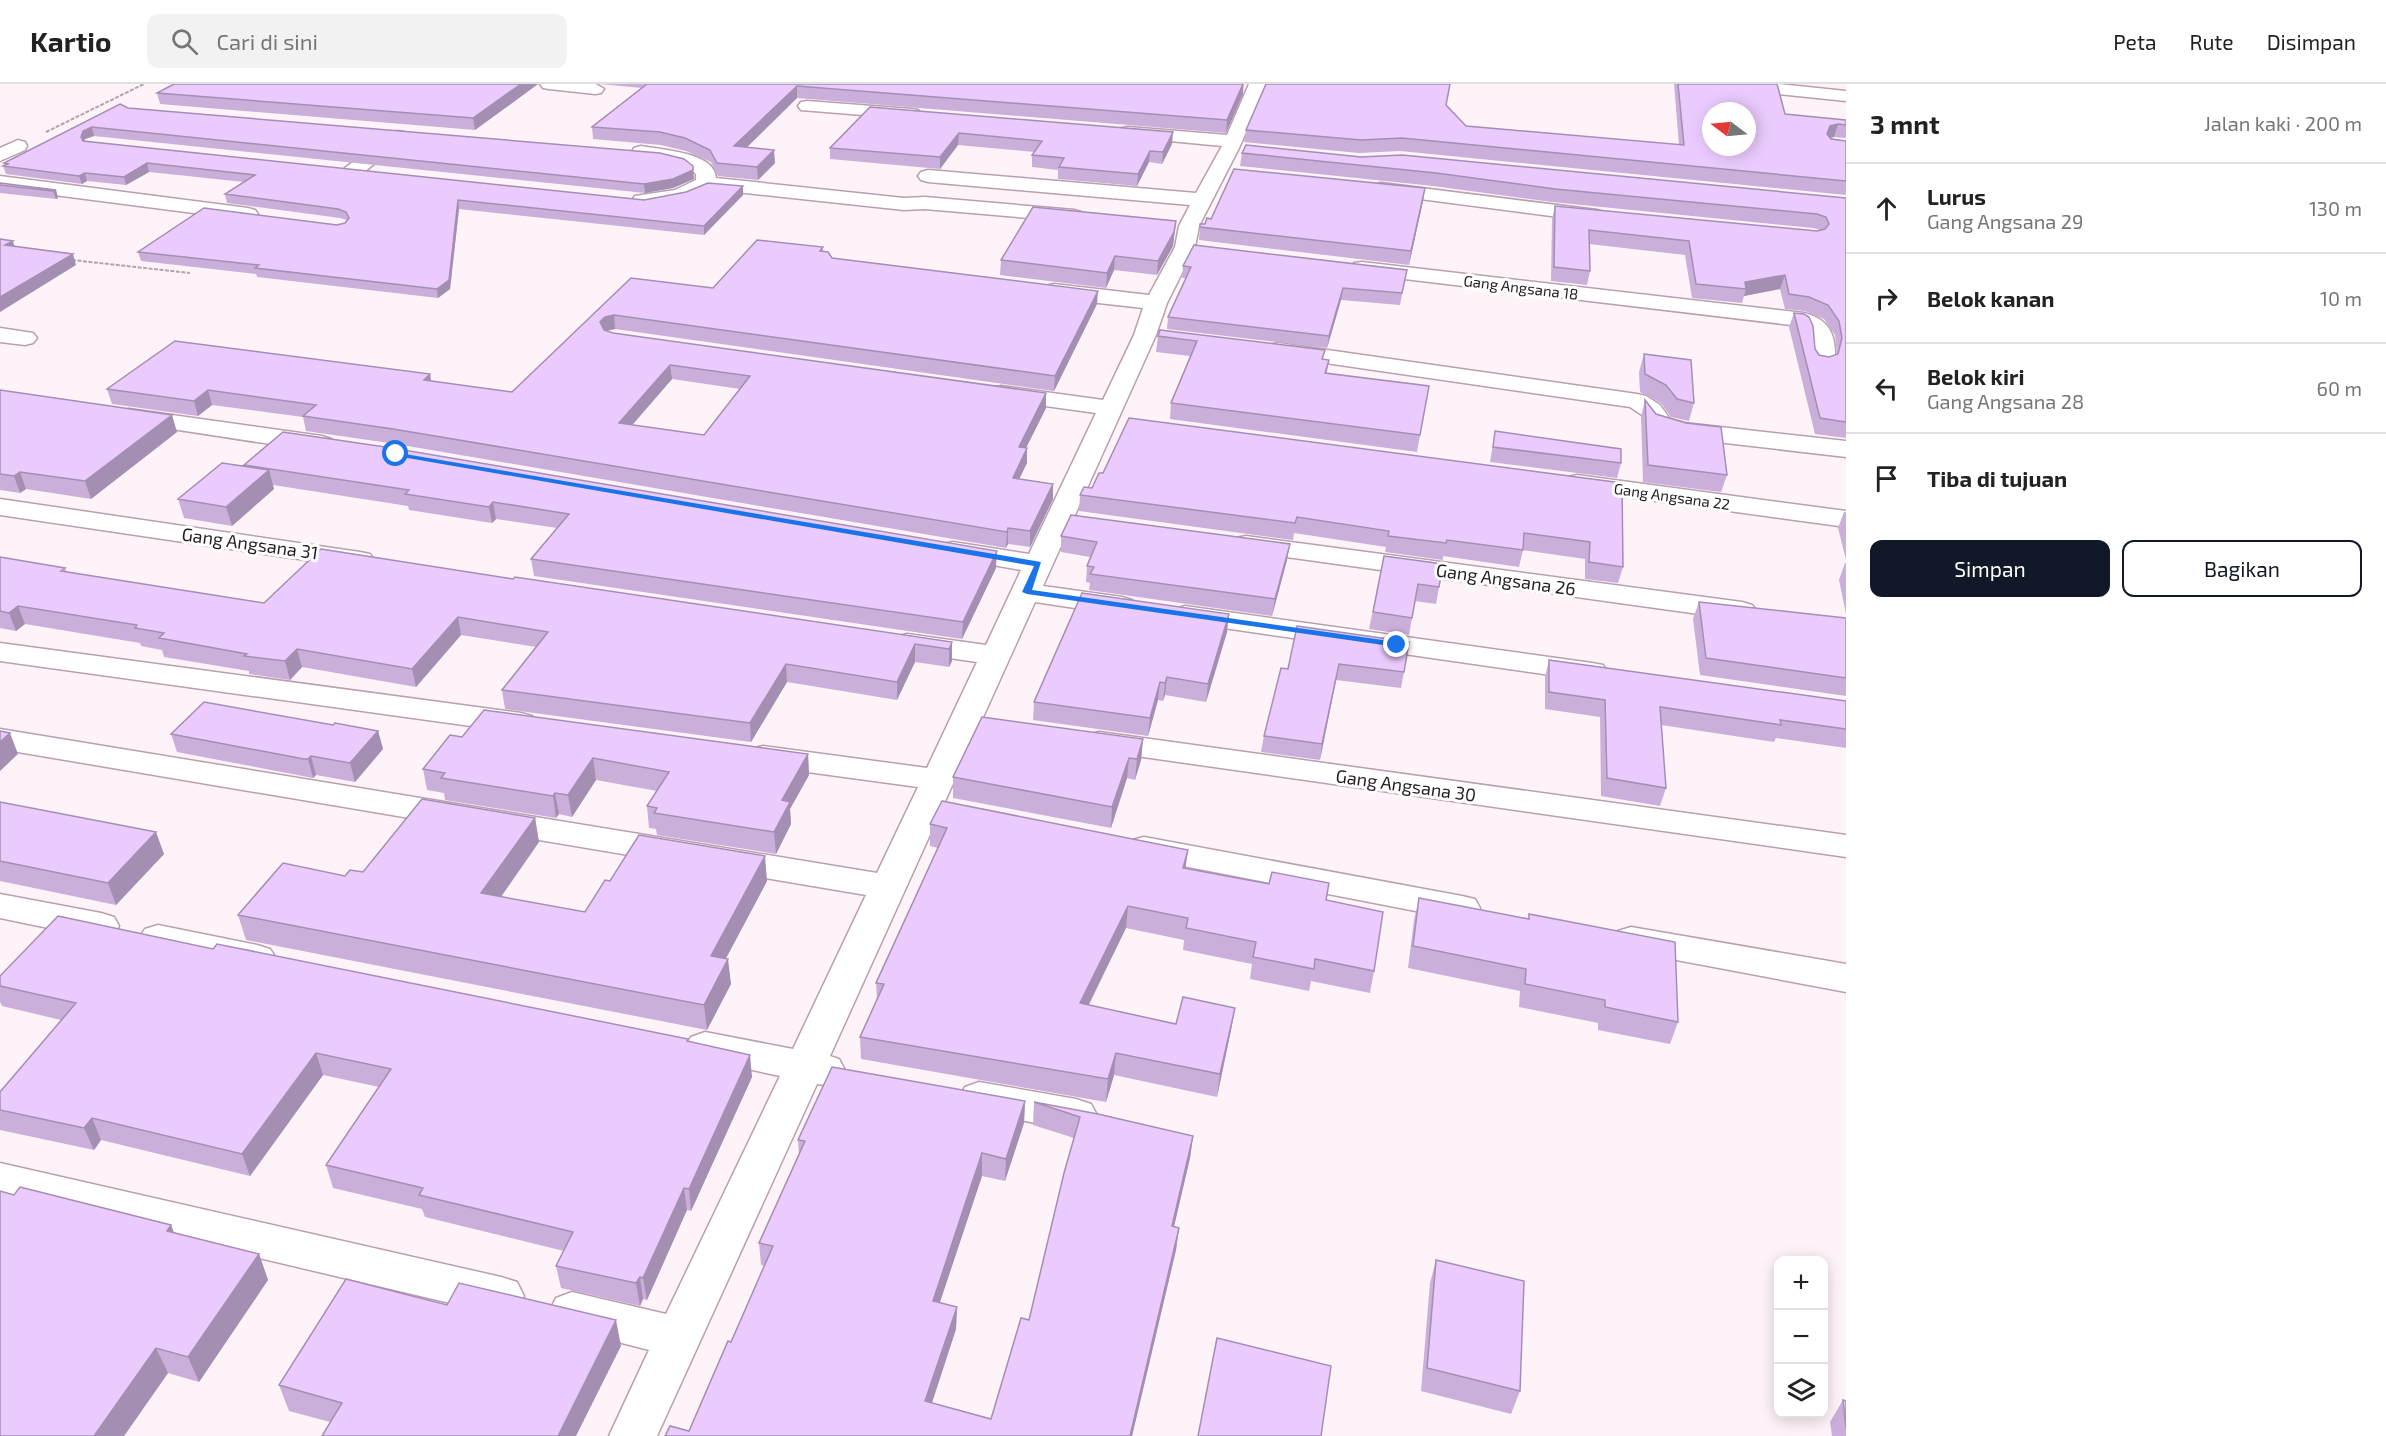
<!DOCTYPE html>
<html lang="id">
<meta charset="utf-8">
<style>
:root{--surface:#fff;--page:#f2f2f2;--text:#222;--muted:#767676;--line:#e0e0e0;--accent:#111827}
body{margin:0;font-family:"Exo 2",sans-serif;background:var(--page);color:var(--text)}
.controls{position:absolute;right:18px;bottom:18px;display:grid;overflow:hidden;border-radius:12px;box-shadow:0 3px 15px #0003}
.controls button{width:54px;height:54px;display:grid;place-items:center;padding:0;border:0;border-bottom:2px solid var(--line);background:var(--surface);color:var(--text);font:30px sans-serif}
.compass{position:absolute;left:1702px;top:18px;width:54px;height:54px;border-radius:50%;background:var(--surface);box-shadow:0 3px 15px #0003;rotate:286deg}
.stop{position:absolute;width:18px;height:18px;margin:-14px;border:4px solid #1a73e8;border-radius:50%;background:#fff}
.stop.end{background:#1a73e8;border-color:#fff;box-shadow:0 2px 6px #0008}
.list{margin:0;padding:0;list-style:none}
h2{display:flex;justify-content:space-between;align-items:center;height:78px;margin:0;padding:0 24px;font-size:26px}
h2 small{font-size:20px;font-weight:400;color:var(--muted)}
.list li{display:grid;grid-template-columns:39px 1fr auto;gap:18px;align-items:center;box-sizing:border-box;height:90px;padding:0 24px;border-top:2px solid var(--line)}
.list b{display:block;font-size:22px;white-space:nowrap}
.list p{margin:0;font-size:20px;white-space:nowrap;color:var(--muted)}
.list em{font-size:20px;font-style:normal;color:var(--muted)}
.actions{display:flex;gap:12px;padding:18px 24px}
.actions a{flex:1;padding:14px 0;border:2px solid var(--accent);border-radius:12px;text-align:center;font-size:21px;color:var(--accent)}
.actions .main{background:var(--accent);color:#fff}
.icon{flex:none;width:33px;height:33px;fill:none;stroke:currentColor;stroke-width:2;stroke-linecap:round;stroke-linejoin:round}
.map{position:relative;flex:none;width:1846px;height:1352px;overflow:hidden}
header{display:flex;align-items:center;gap:36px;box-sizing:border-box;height:84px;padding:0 30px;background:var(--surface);border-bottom:2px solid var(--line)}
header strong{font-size:28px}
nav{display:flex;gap:33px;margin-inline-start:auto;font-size:21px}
.search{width:420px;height:54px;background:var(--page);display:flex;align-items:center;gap:15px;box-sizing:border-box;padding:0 21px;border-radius:12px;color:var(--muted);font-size:22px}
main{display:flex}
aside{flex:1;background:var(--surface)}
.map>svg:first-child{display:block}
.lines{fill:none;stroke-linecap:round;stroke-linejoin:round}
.minor-casing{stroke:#ba9faf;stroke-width:3}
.path{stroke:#b1a5ac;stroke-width:2;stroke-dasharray:4 1.5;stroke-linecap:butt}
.minor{fill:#fff;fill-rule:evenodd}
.wall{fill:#caafda;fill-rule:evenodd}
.shaded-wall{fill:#a48eb2}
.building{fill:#ebcbfe;stroke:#a48eb2;stroke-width:1.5;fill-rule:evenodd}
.route{fill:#1a73e8}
.labels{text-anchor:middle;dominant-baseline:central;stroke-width:6;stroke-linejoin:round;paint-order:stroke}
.far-street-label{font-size:15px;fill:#261c22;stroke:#fff}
.street-label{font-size:18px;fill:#261c22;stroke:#fff}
</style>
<header>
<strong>Kartio</strong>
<div class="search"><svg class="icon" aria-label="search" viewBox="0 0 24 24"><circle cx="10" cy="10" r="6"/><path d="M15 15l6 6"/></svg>Cari di sini</div>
<nav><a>Peta</a><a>Rute</a><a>Disimpan</a></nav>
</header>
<main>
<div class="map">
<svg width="1846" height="1352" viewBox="0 0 1846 1352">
<rect width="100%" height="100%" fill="#fff3fa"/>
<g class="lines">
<g class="minor-casing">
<path id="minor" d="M540 0H596L604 5 601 9 595 10 549 5 543 4Z
M1249 0H1267L1239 64 1199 142 1195 163 1167 219 1156 251 1043 502 1122 513 1132 516 1137 522 1132 528 1122 531 1035 518 830 972 839 975 845 986 839 997 825 1001 817 1000 657 1352H609L649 1266 556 1242 549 1228 556 1214 572 1208 666 1230 780 992 691 973 685 963 691 953 705 948 793 965 866 811 0 665V645L877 789 918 703 763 682 751 679 747 672 751 665 763 662 927 684 977 578 907 568 896 565 892 559 896 553 907 550 986 561 1021 486 953 474 943 472 939 466 943 460 953 458 1029 470 1096 329 1001 316 992 314 989 309 992 304 1001 302 1103 316 1134 251 1143 224 1054 214 1046 212 1043 207 1046 202 1054 200 1149 211 1175 163 1179 142 1190 121 928 98 921 96 918 92 921 88 928 86 1196 109 1222 62 1128 53 1122 52 1119 48 1122 44 1128 43 1227 51Z
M1719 0H1779L1846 7V17L1728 5 1722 4Z
M807 17 912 25 918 26 921 30 918 34 912 35 801 26 798 22 801 18Z
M398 47 404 48 407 52 404 56 359 92H345L342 88 345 84 392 48Z
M18 56 25 58 27 62 25 66 0 77V64Z
M641 62C661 66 715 68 716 94L904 114 925 113 1074 126 1081 128 1084 132 1081 136 1074 138 925 125 904 126 708 105 686 115 642 122 635 120 632 116 635 112 675 106 696 96V90L687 82 634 72 632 68 634 64Z
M0 92 248 124 255 126 258 130 255 134 248 136 0 104Z
M1381 99 1597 126 1604 128 1607 132 1604 136 1597 138 1374 109 1371 105 1374 101Z
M1362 178 1804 229C1824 234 1834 245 1835 266 1835 273 1835 278 1831 284L1823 286 1815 284C1805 270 1819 252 1800 242L1354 189 1351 184 1354 179Z
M0 244 33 249 37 254 33 259 25 261 0 258Z
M1278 259 1637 310 1646 312 1660 321 1670 335 1684 339 1846 357V373L1682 354 1652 345 1642 331 1630 323 1270 271 1266 266 1270 261Z
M129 325 322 352 331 355 335 360 331 365 322 368 120 337 117 332 120 327Z
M1577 391 1846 427V443L1568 405 1564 399 1568 393Z
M0 415 360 468 370 470 374 476 370 482 360 484 0 431Z
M1246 452 1742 518 1752 521 1757 527 1752 533 1742 536 1236 466 1232 460 1236 454Z
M1185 522 1592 579 1603 581 1607 588 1603 595 1592 597 1175 537 1170 531 1175 525Z
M0 559 521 629 532 632 537 639 532 646 521 649 0 577Z
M1099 648 1846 751V773L1087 665 1083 658 1087 651Z
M1144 753 1462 812 1475 815 1480 824 1475 833 1462 836 1132 772 1126 764 1132 756Z
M0 810 101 829 114 833 119 842 114 851 101 855 0 834Z
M158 841 257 861 270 865 276 874 270 883 257 887 145 863 139 854 145 845Z
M1631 843 1846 880V908L1618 865 1612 856 1618 847Z
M979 998 1076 1015 1091 1020 1097 1031 1091 1042 1076 1047 965 1025 959 1014 965 1003Z
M0 1079 501 1193 517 1198 524 1212 517 1226 501 1231 0 1113Z"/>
</g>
<path class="path" d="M46 48 144 0
M72 176 190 189"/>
<use href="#minor" class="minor"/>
</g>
<path class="wall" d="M538 0 475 46 160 20 157 9Z
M600 0H1244L1243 10 1226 49 797 14 747 63 775 79 758 96 718 92 711 78 686 67 661 61 593 55 592 43 642 4Z
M1674 0H1777L1785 30 1846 36V54L1834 53 1830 54 1846 57V111L1400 67 1359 69 1244 58 1246 46 1446 21 1466 42 1679 61Z
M870 23 1172 60 1162 80 1149 78 1137 102 1058 95V86L1032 83V71L1034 68 958 61 940 85 830 75V64Z
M128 24 694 95 673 104 645 109 94 52 85 55 84 57 644 116 743 102V111L704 151 459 125 450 205 438 214 257 193 256 190 141 177 138 168 337 141 345 139 347 136 340 134 227 119 225 110 244 98 149 88 126 101 87 97 82 100 6 90 3 82 5 81 4 79Z
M1242 69 1361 73 1846 114V354L1815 350 1789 243 1794 229 1819 271 1829 273 1837 271V269L1835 251 1824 235 1805 227 1785 225 1780 205 1744 212 1742 219 1692 214 1685 171 1589 160 1590 187 1587 201 1551 197 1552 135 1555 122 1817 147 1820 146 1813 144 1552 118 1433 102 1240 82Z
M0 99 56 106 58 114 56 115 0 109Z
M1423 117 1409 181 1199 156 1200 140H1205L1211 135Z
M1176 137 1173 162 1157 191 1114 186 1106 204 1000 191 1001 176Z
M823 163V167L832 174 1097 220 1054 307 615 245 606 247 613 249 1046 324 1026 364H1027V379L1019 395 1053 400V415L1030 463 1008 460 1006 464 396 360 306 347 303 333 212 321 198 332 112 320 107 305 430 290 431 297 512 308 631 194 713 204ZM672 295 740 305 704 351 632 341Z
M1183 182 1407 186 1400 221 1341 216 1327 264 1167 245 1168 233 1186 194H1182Z
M1158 252 1325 266 1323 275 1329 276 1327 289 1420 351 1417 368 1170 335 1171 319 1190 272 1156 268Z
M1644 270 1694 319 1689 337 1671 333 1661 319 1640 308 1639 288Z
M0 306 177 348 91 415 26 405 20 409 0 406Z
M1645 316 1656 330 1727 391 1721 408 1643 398 1641 333Z
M1495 347 1621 379 1617 394 1490 378Z
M222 379 996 484 962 555 534 492 531 475 557 444 496 435 492 439 409 426 408 422 273 401 274 405 232 442 184 434 178 415Z
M1622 399 1623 483 1618 499 1585 495V475L1523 466 1519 483 1443 472V476L1385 468 1386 463 1294 449 1293 456 1079 427 1080 411 1092 404Z
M1844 428H1846V476L1838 444Z
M1061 452 1287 476 1272 532 1089 506 1090 499 1086 498 1087 482 1090 473 1061 468Z
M1384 472 1439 503 1436 520 1415 517 1409 551 1369 545Z
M0 473 65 484 67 488 264 519 513 495 952 558V577L949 583 915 578 897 616 787 598 751 658 505 625 502 606 536 563 461 551 416 603 302 583 290 596 249 590V587L164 573 162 566 141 562 140 559 25 540 16 547 0 544Z
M1845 479H1846V530L1839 496Z
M1699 518 1846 534V612L1700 591 1693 535Z
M1297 542 1404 588 1401 604 1336 596 1320 676 1261 668 1264 652 1288 585Z
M1227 548 1206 618 1165 611 1163 617 1158 616 1148 652 1033 636 1034 618Z
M1549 576 1846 617V664L1776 654 1774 658 1661 641 1666 704 1660 722 1601 712 1600 633 1545 625V593Z
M333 641 378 647 383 665 355 698 316 691 313 694 177 668 171 650Z
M462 653 808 670 809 691 790 725 791 740 776 770 657 751 656 745 649 744 647 722 657 707 596 696 572 733 559 730 556 734 445 716 444 709 427 706 423 685Z
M1143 655 1141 676 1135 696 1127 694 1111 744 953 714V693Z
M0 718 164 770 116 821 0 797Z
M535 734 539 758 501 813 585 828 610 797H767L726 874 731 900 707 946 246 856 238 831 345 792 363 788Z
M930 740 1186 785 1326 816 1374 887 1370 909 1311 897 1309 907 1250 895 1252 880 1183 866 1184 856 1126 844 1089 921 1176 940 1235 924 1231 946 1217 1013 1114 991 1106 1018 861 975 860 953 877 916 876 899 938 764 930 762Z
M1419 814 1528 835 1529 830 1678 938 1670 960 1598 946V939L1519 923 1520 907 1408 884 1414 836Z
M213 865 688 957 752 993 691 1127 687 1126 647 1216 643 1215 640 1222 561 1204 556 1182 564 1167 425 1133 422 1125 333 1104 326 1081 379 1003 323 991 250 1092 101 1056 94 1066 0 1046V1008L61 936 2 922 0 918V892Z
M1025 1017 1024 1039 1005 1097 982 1092 940 1218 957 1223 956 1245 932 1319 991 1335 1029 1236 1074 1054 1033 1041 1034 1018 1193 1052 1190 1074 1174 1142 1179 1144 1176 1166 1132 1352 689 1347 731 1258 765 1182 761 1181 759 1159 799 1071 798 1056Z
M14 1111 171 1141 174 1149 259 1170 268 1196 199 1298 168 1289 124 1352H0Z
M1436 1176 1520 1307 1511 1330 1421 1307 1430 1199Z
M447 1221 621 1262 330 1338 289 1327 279 1301Z
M1843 1316 1846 1317V1352H1832L1830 1338Z"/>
<path class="shaded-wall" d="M521 0H538L475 46 473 34Z
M1243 0V10L1226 49 1227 36Z
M797 2V14L735 75 734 62Z
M1838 40 1834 53 1826 55 1827 50 1830 42Z
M92 43 94 52 85 55 83 61 81 53 83 47Z
M1173 48 1172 60 1162 80 1163 68Z
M959 49 958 61 940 85V73Z
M774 66 775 79 758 96 757 83Z
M1150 67 1149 78 1137 102 1138 90Z
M147 79 149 88 126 101 124 93Z
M693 82 694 95 673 104 645 109 644 100Z
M85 89 87 97 82 100 79 92Z
M743 102V111L704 151V142Z
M1425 104 1423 117 1409 181 1411 167Z
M56 106 58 114 56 115 53 107Z
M458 116 459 125 450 205 438 214 437 205Z
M1176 137 1173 162 1157 191 1158 177Z
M13 157 16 169 5 161Z
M73 170 76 181 0 228V213Z
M1115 172 1114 186 1106 204 1107 189Z
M1785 191 1780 205 1744 212 1746 205 1745 198Z
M1343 204 1341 216 1327 264 1329 252Z
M1098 207 1097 220 1054 307 1055 292Z
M614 231 615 245 606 247 601 253 600 238 605 233Z
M670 281 672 295 621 354 619 339Z
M430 290 432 305 424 296Z
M208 306 212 321 198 332 194 317Z
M1046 309V324L1019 378V363Z
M172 331 177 348 91 415 85 397Z
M1027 364V379L1012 410 1013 394Z
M269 386 274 405 232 442 226 423Z
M20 388 26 405 20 409 14 392Z
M1053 400V415L1030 463V447Z
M493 418 496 435 492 439 489 423Z
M1008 444V460L1006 464 1007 448Z
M1290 460 1287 476 1272 532 1275 515Z
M997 467 996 484 962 555 963 538Z
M18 522 25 540 16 547 9 529Z
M1229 530 1227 548 1206 618 1208 600Z
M458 533 461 551 416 603 412 585Z
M952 558V577L949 583V565Z
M915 560V578L897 616V598Z
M297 565 302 583 290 596 285 577Z
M786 580 787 598 751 658 750 639Z
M1339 580 1336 596 1320 676 1322 660Z
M1167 593 1165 611 1163 617 1165 599Z
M1160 598 1158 616 1148 652 1150 634Z
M378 647 383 665 355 698 350 679Z
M10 649 18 670 0 687V658Z
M1143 655 1141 676 1135 696 1137 675Z
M808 670 809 691 790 725 791 740 776 770 774 748 782 716Z
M311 672 316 691 313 694 308 675Z
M593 674 596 696 572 733 568 711Z
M1129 674 1127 694 1111 744 1112 723Z
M555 709 559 730 556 734 553 712Z
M535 734 539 758 486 834 481 809Z
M156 748 164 770 116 821 108 799Z
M1188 766 1185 788 1183 784Z
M765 772 767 797 714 897 711 872Z
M1128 822 1126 844 1078 942 1080 919Z
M728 875 731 900 707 946 704 921Z
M1235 924 1231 946 1217 1013 1220 990Z
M316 969 323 991 250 1092 242 1070Z
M1116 969 1114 991 1106 1018 1108 995Z
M750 971 752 993 691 1127 689 1105Z
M1025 1017 1024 1039 1005 1097 1006 1075Z
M92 1034 101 1056 94 1066 84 1044Z
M1193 1052 1190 1074 1169 1164 1172 1142Z
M982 1069V1092L933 1239V1217Z
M684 1104 687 1126 647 1216 643 1194Z
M171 1141 181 1167 167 1147Z
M1179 1144 1176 1166 1132 1352H1130Z
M259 1170 268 1196 199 1298 188 1273Z
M640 1193 643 1215 640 1222 636 1199Z
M957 1223 956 1245 925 1340V1317Z
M616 1236 621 1262 576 1352H558Z
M156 1264 168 1289 124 1352H94Z"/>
<path class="building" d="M174 0H521L473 34 157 9Z
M647 0H1243L1227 36 797 2 734 62 774 66 757 83 717 79 710 66 685 54 660 48 592 43Z
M1266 0H1450L1446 21 1466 42 1684 61 1678 0H1777L1785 30 1846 36V41L1838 40 1830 42 1827 50 1831 55 1846 57V97L1402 54 1361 56 1246 46ZM1711 27H1747V63H1711Z
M120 20 128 24 660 69 684 75 693 82V86L673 95 644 100 92 43 83 47 81 53 83 57 644 116 686 108 708 99 743 102 704 142 458 116 449 196 437 205 255 184 259 181 138 168 204 124 337 141 345 139 349 134 346 128 338 125 225 110 255 91 147 79 124 93 85 89 79 92 3 82 8 80 4 79Z
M870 23 1173 48 1163 68 1150 67 1138 90 1059 83 1064 74 1032 71 1042 57 959 49 940 73 830 64Z
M1246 61 1361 73 1402 71 1846 114V338L1820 334 1794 229 1804 230 1809 233 1813 242 1815 265 1819 271 1829 273 1838 270 1842 254 1839 237 1828 221 1809 213 1789 210 1785 191 1745 198 1746 205 1696 200 1689 157 1589 146 1590 187 1554 183 1555 122 1817 147 1825 145 1829 140 1826 133 1817 130 1555 105 1436 89 1242 69Z
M1234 85 1425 104 1411 167 1200 143V140H1205L1207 134 1211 135Z
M0 99 56 106 53 107 0 101Z
M1033 123 1176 137 1174 148 1158 177 1115 172 1107 189 1001 176Z
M0 155 13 157 5 161 73 170 0 213Z
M757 156 823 163 820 167 828 168 832 174 1098 207 1055 292 614 231 605 233 600 238 604 246 613 249 1046 309 1019 363 1027 364 1013 394 1053 400 1030 447 1008 444 1007 448 393 345 303 332 316 321 208 306 194 317 107 305 175 257 430 290 424 296 512 308 631 194 713 204ZM670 281 750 292 704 351 619 339Z
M1194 161 1407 186 1402 209 1343 204 1329 252 1168 233 1191 183 1183 182Z
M1160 246 1325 266 1322 275 1329 276 1325 289 1429 302 1420 351 1171 319 1197 257 1158 252Z
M1644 270 1691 276 1694 319 1677 315 1666 301 1645 290Z
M0 306 172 331 85 397 20 388 14 392 0 390Z
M1645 316 1656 330 1686 339 1721 343 1727 391 1648 381Z
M1129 334 1622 399 1623 483 1589 478 1590 458 1524 449 1523 466 1447 456 1446 459 1388 452 1389 447 1297 433 1295 439 1080 411 1084 403 1092 404 1099 389H1103Z
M1495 347 1621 365V379L1493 363Z
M283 348 392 364 997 467 963 538 531 475 569 430 493 418 489 423 405 410 409 406 244 381Z
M222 379 269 386 226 423 178 415Z
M1071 431 1290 460 1275 515 1090 490 1094 483 1087 482 1097 458 1061 452Z
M321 465 513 495 515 493 952 558 949 565 915 560 897 598 786 580 750 639 502 606 548 548 458 533 412 585 297 565 285 577 244 572 247 570 159 554 164 549 135 544 137 541 18 522 9 529 0 527V473L65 484 61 487 264 519Z
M1384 472 1443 480 1439 503 1418 500 1412 534 1373 528Z
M1082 509 1229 530 1208 600 1167 593 1165 599 1160 598 1150 634 1034 618Z
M1699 518 1846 534V594L1706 574Z
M1297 542 1409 558 1404 588 1339 580 1322 660 1264 652 1281 584 1288 585Z
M1549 576 1846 617V645L1780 636 1781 641 1660 623 1666 704 1607 694 1605 616 1549 608Z
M204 618 333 641 335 639 378 647 350 679 311 672 308 675H304L171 650Z
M484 626 808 670 782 716 790 718 774 748 654 729 657 724 647 722 669 688 593 674 568 711 555 709 553 712 441 694 445 689 423 685 450 651 462 653Z
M982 633 1143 655 1137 675 1129 674 1112 723 953 693Z
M0 647 10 649 0 658Z
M422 715 535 734 481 809 585 828 605 796 610 797 639 751 765 772 711 872 728 875 704 921 238 831 283 779 345 792 350 786 363 788Z
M942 717 1188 766 1183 784 1269 800 1272 788 1329 799 1326 816 1383 828 1374 887 1315 875 1314 885 1253 873 1256 858 1186 844 1188 834 1128 822 1080 919 1176 940 1183 913 1235 924 1220 990 1116 969 1108 995 860 953 884 900 876 899 947 744 930 740Z
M0 718 156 748 108 799 0 777Z
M1419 814 1529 835V830L1675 858 1678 938 1605 923V916L1525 900 1526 885 1413 862Z
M58 832 213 865 217 860 688 955 687 957 750 971 689 1105 684 1104 643 1194 640 1193 636 1199 556 1182 573 1148 419 1111 423 1104 326 1081 391 985 316 969 242 1070 92 1034 84 1044 0 1026V1008L76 919 0 902V892Z
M832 983 1025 1017 1006 1075 982 1069 933 1217 957 1223 925 1317 991 1335 1021 1234 1029 1236 1064 1089 1080 1033 1034 1018 1098 1030 1193 1052 1172 1142 1179 1144 1130 1352H665L670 1342 689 1347 728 1257 731 1258 773 1162 759 1159 805 1057 798 1056Z
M20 1103 171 1141 167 1147 259 1170 188 1273 156 1264 94 1352H0V1107L14 1111Z
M1436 1176 1524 1197 1520 1307 1427 1284Z
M346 1195 447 1221 459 1199 616 1236 558 1352H322L342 1319 279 1301Z
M1217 1254 1331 1282 1321 1352H1198Z
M1843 1316 1846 1317V1344Z"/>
<path class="route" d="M393 368 1041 478 1032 506 1397 558 1402 561 1397 563 1027 510 1022 508 1034 482 396 372 392 370Z"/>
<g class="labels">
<g class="far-street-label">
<text transform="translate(1521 203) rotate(7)">Gang Angsana 18</text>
<text transform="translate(1672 412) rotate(8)">Gang Angsana 22</text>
</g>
<g class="street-label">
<text transform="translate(250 459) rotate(8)">Gang Angsana 31</text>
<text transform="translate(1506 495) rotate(8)">Gang Angsana 26</text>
<text transform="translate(1406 701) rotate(8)">Gang Angsana 30</text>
</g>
</g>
</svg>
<div class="controls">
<button>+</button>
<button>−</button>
<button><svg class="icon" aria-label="layers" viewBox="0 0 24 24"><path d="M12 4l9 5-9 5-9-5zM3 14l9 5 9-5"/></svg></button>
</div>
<svg class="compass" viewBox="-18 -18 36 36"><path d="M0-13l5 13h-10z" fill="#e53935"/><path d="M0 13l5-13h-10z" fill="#767676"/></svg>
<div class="stop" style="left:396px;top:370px"></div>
<div class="stop end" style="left:1397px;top:561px"></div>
</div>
<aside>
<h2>3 mnt<small>Jalan kaki · 200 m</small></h2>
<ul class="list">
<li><svg class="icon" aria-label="ahead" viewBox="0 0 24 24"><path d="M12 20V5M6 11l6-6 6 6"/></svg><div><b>Lurus</b><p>Gang Angsana 29</p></div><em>130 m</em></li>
<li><svg class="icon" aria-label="right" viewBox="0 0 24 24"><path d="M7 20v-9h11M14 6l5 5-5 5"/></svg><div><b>Belok kanan</b></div><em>10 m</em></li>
<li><svg class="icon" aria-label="left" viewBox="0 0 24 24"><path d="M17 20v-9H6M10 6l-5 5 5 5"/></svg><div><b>Belok kiri</b><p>Gang Angsana 28</p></div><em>60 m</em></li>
<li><svg class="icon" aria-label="arrive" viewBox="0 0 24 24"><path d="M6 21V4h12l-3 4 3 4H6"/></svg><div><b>Tiba di tujuan</b></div></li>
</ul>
<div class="actions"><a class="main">Simpan</a><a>Bagikan</a></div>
</aside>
</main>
